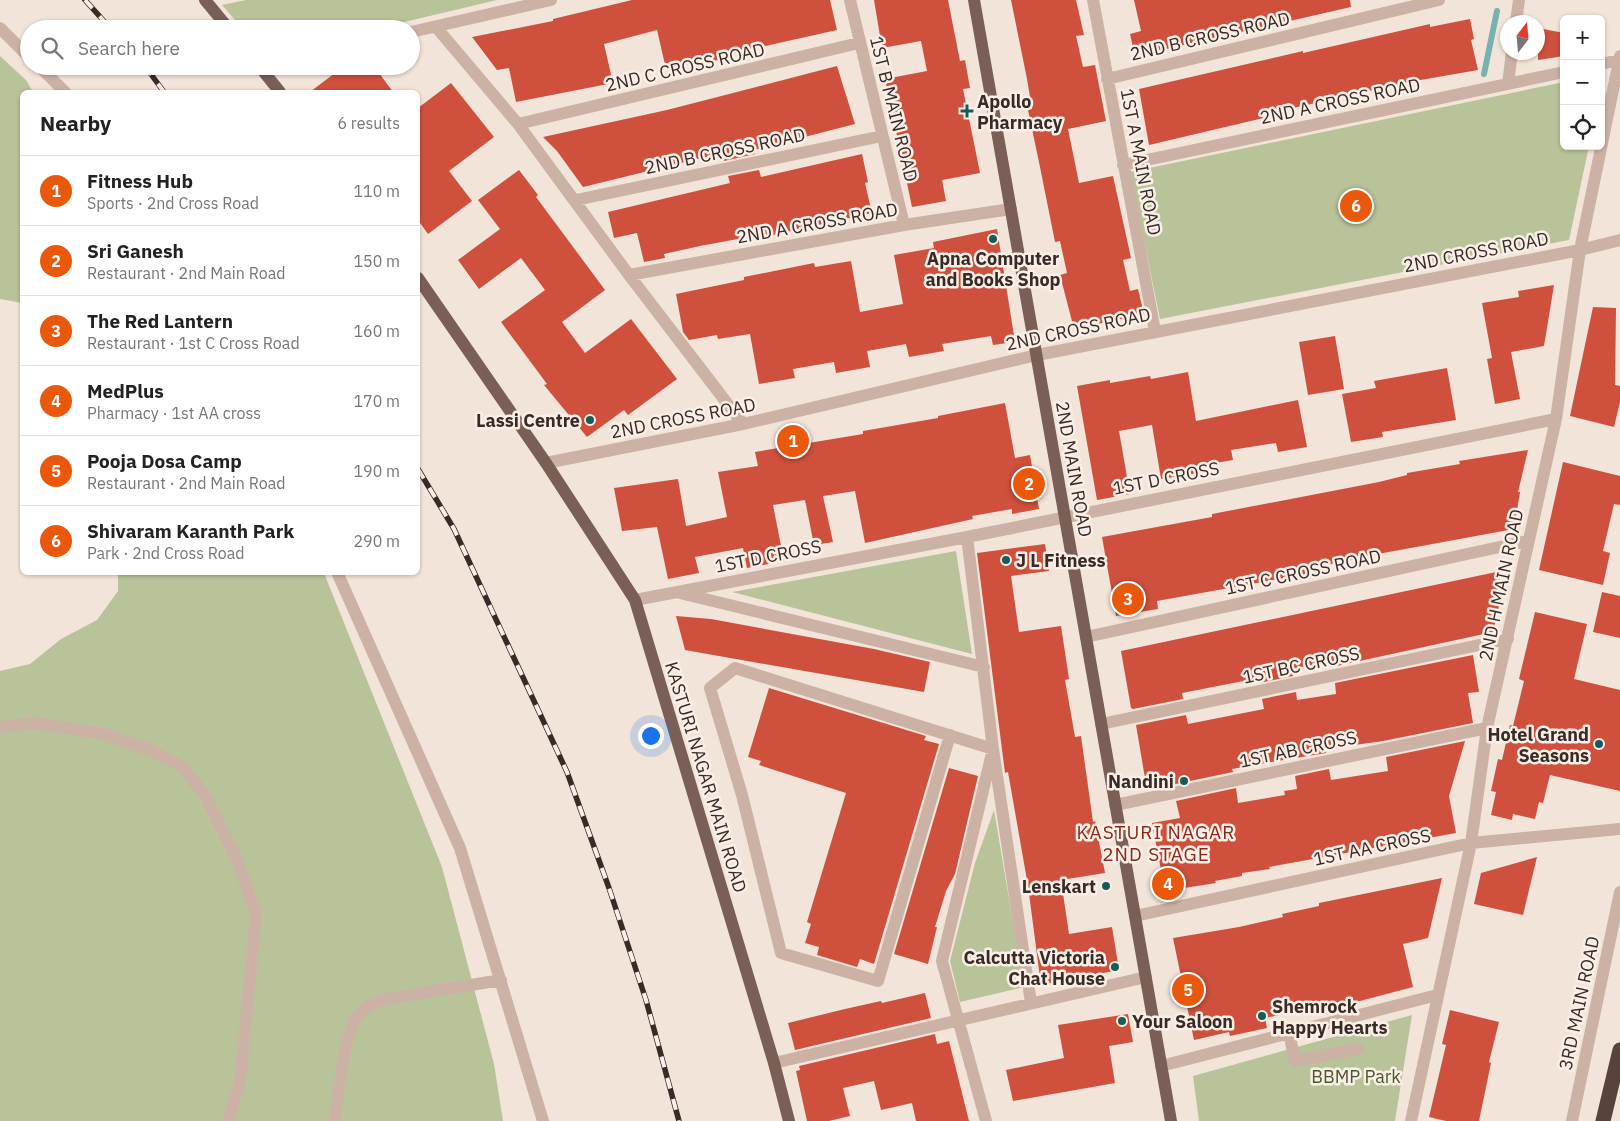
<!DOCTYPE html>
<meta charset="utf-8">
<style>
:root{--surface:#fff;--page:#f6f6f6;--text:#222;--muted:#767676;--line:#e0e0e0;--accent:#ea580c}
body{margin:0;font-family:"IBM Plex Sans",sans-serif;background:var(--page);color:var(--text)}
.controls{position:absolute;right:15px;top:15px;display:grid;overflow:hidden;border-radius:8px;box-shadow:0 1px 4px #0004}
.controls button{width:45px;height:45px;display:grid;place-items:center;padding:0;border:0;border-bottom:1px solid var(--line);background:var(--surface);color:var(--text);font:25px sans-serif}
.compass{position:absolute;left:1500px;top:15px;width:45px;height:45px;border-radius:50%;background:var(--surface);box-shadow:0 1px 4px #0004;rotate:16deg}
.you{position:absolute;left:650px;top:735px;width:18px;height:18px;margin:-12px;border:4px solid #fff;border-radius:50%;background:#1a73e8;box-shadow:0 0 0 8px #1a73e833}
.badge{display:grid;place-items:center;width:32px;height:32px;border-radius:50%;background:var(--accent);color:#fff;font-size:16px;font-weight:700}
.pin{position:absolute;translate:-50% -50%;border:2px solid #fff;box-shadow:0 1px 5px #0006}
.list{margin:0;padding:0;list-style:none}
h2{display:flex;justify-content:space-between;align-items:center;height:65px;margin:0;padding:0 20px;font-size:21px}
h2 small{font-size:16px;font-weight:400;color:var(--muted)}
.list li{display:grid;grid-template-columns:32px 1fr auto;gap:15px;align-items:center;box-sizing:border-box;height:70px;padding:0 20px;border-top:1px solid var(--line)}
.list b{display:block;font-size:19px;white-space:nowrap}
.list p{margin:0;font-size:16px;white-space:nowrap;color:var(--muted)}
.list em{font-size:16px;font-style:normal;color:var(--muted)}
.icon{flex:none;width:28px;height:28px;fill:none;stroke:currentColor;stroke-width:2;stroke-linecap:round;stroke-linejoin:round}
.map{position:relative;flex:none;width:1620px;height:1121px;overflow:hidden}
.search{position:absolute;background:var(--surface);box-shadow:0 1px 4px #0004;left:20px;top:20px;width:400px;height:55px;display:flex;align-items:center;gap:12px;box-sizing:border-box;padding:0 18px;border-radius:28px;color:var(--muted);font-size:19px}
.panel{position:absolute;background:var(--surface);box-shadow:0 1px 4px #0004;left:20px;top:90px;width:400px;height:485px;border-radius:8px}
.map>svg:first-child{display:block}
.green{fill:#b9c399}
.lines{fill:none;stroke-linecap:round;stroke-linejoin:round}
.stream{stroke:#77b2ae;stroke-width:6}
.building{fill:#ce503d}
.minor{stroke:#ccb2a5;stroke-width:12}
.major{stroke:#7a5f57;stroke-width:12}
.highway{stroke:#59423d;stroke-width:15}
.rail-casing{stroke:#372a27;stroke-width:5.5}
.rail{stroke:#faefe6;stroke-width:4;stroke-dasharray:11;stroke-linecap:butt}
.poi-dot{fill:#195b58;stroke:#faefe6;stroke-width:2}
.labels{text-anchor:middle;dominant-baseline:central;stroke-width:5;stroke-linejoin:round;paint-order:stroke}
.street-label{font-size:18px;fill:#372a27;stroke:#faefe6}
.poi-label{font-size:18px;font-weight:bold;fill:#372a27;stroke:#faefe6;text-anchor:end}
.park-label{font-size:18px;fill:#4b5729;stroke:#faefe6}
.neighbourhood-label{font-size:19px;letter-spacing:1px;fill:#8b291a;stroke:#faefe6}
</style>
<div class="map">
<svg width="1620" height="1121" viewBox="0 0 1620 1121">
<rect width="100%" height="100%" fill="#f3e4d9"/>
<path class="green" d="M246 0H497L375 29H243L222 5Z
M0 56 26 80 33 92H22V303L0 299Z
M1564 82V146H1589L1569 240 1160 319 1130 172Z
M956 551 972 654 732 592Z
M118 573H324L442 867 494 1064 503 1121H0V671L30 664 61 639 97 620 118 591Z
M994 810 1024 987 960 1002 950 961 975 863Z
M1412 1015 1395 1121H1199L1193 1076Z"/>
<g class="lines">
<path class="stream" d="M1484 74 1497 11"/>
</g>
<path class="building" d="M632 0H830L837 30 721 56 722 59 697 65V62L666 69 657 30 604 44 613 83 516 102 509 68 497 70 472 37 553 21V19Z
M874 0H948L960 61 965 60 970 88 963 89 980 173 942 180 946 201 912 207 885 79 927 71 921 41 882 48Z
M1011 0H1076L1084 35 1076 36 1083 67 1095 65 1106 121 1068 129 1079 183 1113 176 1131 258 1123 260 1130 291 1138 289 1144 314 1074 329 1060 275 1067 273 1060 241 1055 242 1040 167 1028 110 1032 109 1027 79Z
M1134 0H1350L1351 7 1135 56 1130 34 1141 31Z
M1470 19 1474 39 1471 40 1478 70 1409 82 1280 111V114L1149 145 1139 89 1303 51V53L1430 24V27Z
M1538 28 1564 33V56L1538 60Z
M344 66H374L393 92H310Z
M837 66 855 124 754 150 755 154 724 161 722 153 583 187 557 151 543 137 667 110Z
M451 83 494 137 449 171 472 201 428 234 418 220V108Z
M862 154 868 182 865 183 872 213 755 239 754 236 700 246 664 254 665 258 644 262 637 233 614 238 608 212 730 183 728 176 759 170 761 177Z
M519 170 538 195 536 197 605 290 562 322 585 353 631 319 677 379 628 415 624 410 587 437 544 385 547 384 501 322 545 290 521 258 479 289 458 260 500 229 478 200Z
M997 229 1015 342 993 345 991 336 942 344 944 351 909 357 906 344 867 351 870 367 836 373 834 362 793 369 795 378 759 384 750 334 718 339 717 335 689 340 683 332 676 294 744 280V277L814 263 815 267 851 261 860 312 903 304 894 255 934 248 933 242Z
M1554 285 1544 346 1511 352 1520 399 1495 404 1487 359 1492 358 1482 303 1519 297 1518 291Z
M1593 307 1616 308 1615 385 1620 386V402L1614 427 1570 416Z
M1335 336 1344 389 1308 395 1299 342Z
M1447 368 1456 420 1382 432 1383 437 1351 442 1342 394 1376 388 1374 381Z
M1188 372 1196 421 1298 400 1307 447 1278 452 1276 443 1231 450 1233 460 1198 466 1199 473 1161 479 1152 425 1119 431 1130 494 1097 500 1077 386 1110 380V383L1150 376 1151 379Z
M1005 403 1015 458 1030 455 1039 509 1012 514V509L972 516 973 519 865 543 855 491 823 496 833 542 814 545 805 500 773 505 784 561 747 568 743 548 695 557 699 573 668 579 657 527 622 531 614 488 678 479 686 526 727 517 718 472 758 466 755 452 863 434V431L938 418V416Z
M1528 450 1518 492H1520L1514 529 1378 554 1326 565 1327 568 1301 575 1157 601 1158 609 1116 616 1102 537 1212 517V514L1379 482 1407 475V473L1460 464 1459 461Z
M1563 462 1620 476V505L1614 504 1603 551 1610 553 1603 585 1539 570Z
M1045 544 1049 571 1011 576 1019 632 1061 626 1069 679 1065 680 1075 737 1081 736 1093 822 1095 821 1105 873 1061 880 1069 934 1112 927 1119 970 1041 985 1028 886 1008 772 1005 773 977 553Z
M1501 571 1495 602H1500L1493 632 1332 667 1331 661 1291 669 1293 676 1259 683V678L1182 693 1183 699 1133 709 1131 708 1121 651Z
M1602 592 1620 596V638L1593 632Z
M1535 612 1587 624 1574 679 1620 690V791L1550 775 1543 803 1539 802 1535 819 1513 814 1512 820 1491 815 1496 792 1491 791 1498 759 1502 760 1510 725 1513 726 1524 681 1519 679Z
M676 616 711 619 874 649 930 662 924 692 685 650Z
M1473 655 1479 692 1468 693 1473 723 1383 741 1326 749V753L1253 765 1232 769 1233 772 1147 790 1136 725 1186 715 1188 724 1264 709 1262 699 1296 692 1297 700 1336 694 1335 683Z
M769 688 926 736 924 740 939 744 874 964 860 959 857 967 817 955 819 947 805 943 811 924 807 922 846 793 759 765 761 761 748 757Z
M1465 741 1449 796 1456 833 1269 867 1270 869 1242 873V876L1215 881 1216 883 1165 891 1152 823 1180 818 1176 801 1236 788 1238 803 1285 795 1284 791 1297 789 1295 776 1329 769 1331 780 1388 771 1386 757Z
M949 768 978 776 955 874 946 891 935 927H937L928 964 894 954Z
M1537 857 1523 915 1474 904 1481 873Z
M1442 878 1428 938 1403 944 1413 987 1341 1006 1304 1014 1303 1010 1265 1018 1267 1028 1230 1036 1229 1032 1194 1040 1173 938 1239 927 1283 917 1282 914 1319 906V903Z
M925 993 931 1018 795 1050 788 1023 845 1009 881 1001 882 1003Z
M1450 1010 1499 1022 1489 1062 1491 1063 1479 1121H1446L1429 1117 1446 1045 1442 1044Z
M1128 1014 1133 1042 1109 1046 1115 1083 1013 1101 1006 1070 1064 1058 1058 1025Z
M935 1034 937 1044 949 1041 969 1121H916L912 1103 881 1110 874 1081 843 1088 850 1116 829 1121H807L796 1071 800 1070 799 1066Z"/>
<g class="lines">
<path class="minor" d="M850 0 904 225
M1093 0 1155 331
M1516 22 1519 0
M436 27 518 124 629 275 743 424
M0 28 29 57
M411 32 551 0
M1601 64 1619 60
M39 66 65 92
M1107 79 1439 0
M1508 84 1512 52
M518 124 859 43
M1123 165 1564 72
M576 200 882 136
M629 275 904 225 1011 209
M546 463 743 424 1037 355 1580 250 1620 240
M967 537 993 749 1031 1003
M337 572 460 848 543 1121
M680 593 984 667
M635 600 967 537 1556 419
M1086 637 1527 541
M1101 724 1508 639
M0 727 35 723 103 734 150 750 181 766 204 794 237 860 256 914 240 1082 228 1121
M950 735 878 981 781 953 742 795 710 688 735 668 993 749 942 961 986 1121
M1115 805 1487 728
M1135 916 1471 843 1620 829
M1289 1033 1295 1061 1358 1049
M774 1063 1146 977
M1161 1066 1437 995
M334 1121C340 1092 342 1043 356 1018 362 1008 371 1005 381 1000L501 980
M1411 1121 1471 843 1487 728 1556 419 1580 250 1620 56
M1572 1121 1620 892"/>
<path class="major" d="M205 0 229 29
M974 0 1171 1121
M259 66 280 92
M418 278 546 463 635 600 774 1063 789 1121"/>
<path class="highway" d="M1603 1121 1620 1050"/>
<g class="rail-casing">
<path id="rail" d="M85 0 111 29
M145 66 164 92
M418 469 454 529 567 772 609 888 646 1000 679 1121"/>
</g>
<use href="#rail" class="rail"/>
</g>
<g class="poi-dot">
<path d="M964.5 103.5h5v5h5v5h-5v5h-5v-5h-5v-5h5z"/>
<circle cx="993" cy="239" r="5"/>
<circle cx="590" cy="420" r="5"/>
<circle cx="1006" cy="560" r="5"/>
<circle cx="1599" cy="744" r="5"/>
<circle cx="1184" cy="781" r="5"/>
<circle cx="1106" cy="886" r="5"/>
<circle cx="1115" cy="967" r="5"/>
<circle cx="1262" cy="1016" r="5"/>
<circle cx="1122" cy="1021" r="5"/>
</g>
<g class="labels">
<g class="street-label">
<text transform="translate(1210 36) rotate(-13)">2ND B CROSS ROAD</text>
<text transform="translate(685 67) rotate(-13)">2ND C CROSS ROAD</text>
<text transform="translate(1340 101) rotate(-12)">2ND A CROSS ROAD</text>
<text transform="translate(894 109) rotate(76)">1ST B MAIN ROAD</text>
<text transform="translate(725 151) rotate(-12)">2ND B CROSS ROAD</text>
<text transform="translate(1141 162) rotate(79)">1ST A MAIN ROAD</text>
<text transform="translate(817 223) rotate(-10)">2ND A CROSS ROAD</text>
<text transform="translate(1476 252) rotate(-11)">2ND CROSS ROAD</text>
<text transform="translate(1078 329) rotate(-12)">2ND CROSS ROAD</text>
<text transform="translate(683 418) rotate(-11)">2ND CROSS ROAD</text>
<text transform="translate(1074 469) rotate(80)">2ND MAIN ROAD</text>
<text transform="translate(1166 478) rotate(-11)">1ST D CROSS</text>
<text transform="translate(768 556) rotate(-11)">1ST D CROSS</text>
<text transform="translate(1303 572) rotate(-12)">1ST C CROSS ROAD</text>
<text transform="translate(1501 585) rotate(-78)">2ND H MAIN ROAD</text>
<text transform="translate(1301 665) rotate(-12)">1ST BC CROSS</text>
<text transform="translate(1298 749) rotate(-12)">1ST AB CROSS</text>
<text transform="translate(706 777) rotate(73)">KASTURI NAGAR MAIN ROAD</text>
<text transform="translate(1372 847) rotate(-12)">1ST AA CROSS</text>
<text transform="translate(1579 1003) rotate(-78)">3RD MAIN ROAD</text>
</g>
<g class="poi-label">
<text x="977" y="101" text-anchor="start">Apollo<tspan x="977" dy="21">Pharmacy</tspan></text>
<text x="993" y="258" text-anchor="middle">Apna Computer<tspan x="993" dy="21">and Books Shop</tspan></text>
<text x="580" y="420">Lassi Centre</text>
<text x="1016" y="560" text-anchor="start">J L Fitness</text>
<text x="1589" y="734">Hotel Grand<tspan x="1589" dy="21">Seasons</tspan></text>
<text x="1174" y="781">Nandini</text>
<text x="1096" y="886">Lenskart</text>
<text x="1105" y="957">Calcutta Victoria<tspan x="1105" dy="21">Chat House</tspan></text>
<text x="1272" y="1006" text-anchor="start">Shemrock<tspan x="1272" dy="21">Happy Hearts</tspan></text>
<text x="1132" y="1021" text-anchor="start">Your Saloon</text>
</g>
<g class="park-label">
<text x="1356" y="1076">BBMP Park</text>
</g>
<g class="neighbourhood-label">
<text x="1156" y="832">KASTURI NAGAR<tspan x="1156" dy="22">2ND STAGE</tspan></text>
</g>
</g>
</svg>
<div class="controls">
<button>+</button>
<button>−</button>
<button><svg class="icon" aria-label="locate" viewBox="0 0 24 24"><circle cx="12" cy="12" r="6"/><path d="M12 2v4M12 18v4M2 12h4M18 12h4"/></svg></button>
</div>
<svg class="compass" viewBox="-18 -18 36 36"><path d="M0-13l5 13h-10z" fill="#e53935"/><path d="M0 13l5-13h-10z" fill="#767676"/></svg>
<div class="you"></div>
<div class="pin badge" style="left:793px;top:441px">1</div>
<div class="pin badge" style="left:1029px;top:484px">2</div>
<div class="pin badge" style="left:1128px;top:599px">3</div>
<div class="pin badge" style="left:1168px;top:884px">4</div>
<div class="pin badge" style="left:1188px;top:990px">5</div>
<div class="pin badge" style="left:1356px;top:206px">6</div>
<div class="search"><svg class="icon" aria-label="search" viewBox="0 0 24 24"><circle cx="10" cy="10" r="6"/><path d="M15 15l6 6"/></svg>Search here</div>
<section class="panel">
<h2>Nearby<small>6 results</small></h2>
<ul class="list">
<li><span class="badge">1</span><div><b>Fitness Hub</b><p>Sports · 2nd Cross Road</p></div><em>110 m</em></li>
<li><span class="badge">2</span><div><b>Sri Ganesh</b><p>Restaurant · 2nd Main Road</p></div><em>150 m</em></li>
<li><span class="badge">3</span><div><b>The Red Lantern</b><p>Restaurant · 1st C Cross Road</p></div><em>160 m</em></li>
<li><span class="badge">4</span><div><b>MedPlus</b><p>Pharmacy · 1st AA cross</p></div><em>170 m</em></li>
<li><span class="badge">5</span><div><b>Pooja Dosa Camp</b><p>Restaurant · 2nd Main Road</p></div><em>190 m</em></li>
<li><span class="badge">6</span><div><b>Shivaram Karanth Park</b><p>Park · 2nd Cross Road</p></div><em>290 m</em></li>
</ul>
</section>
</div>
